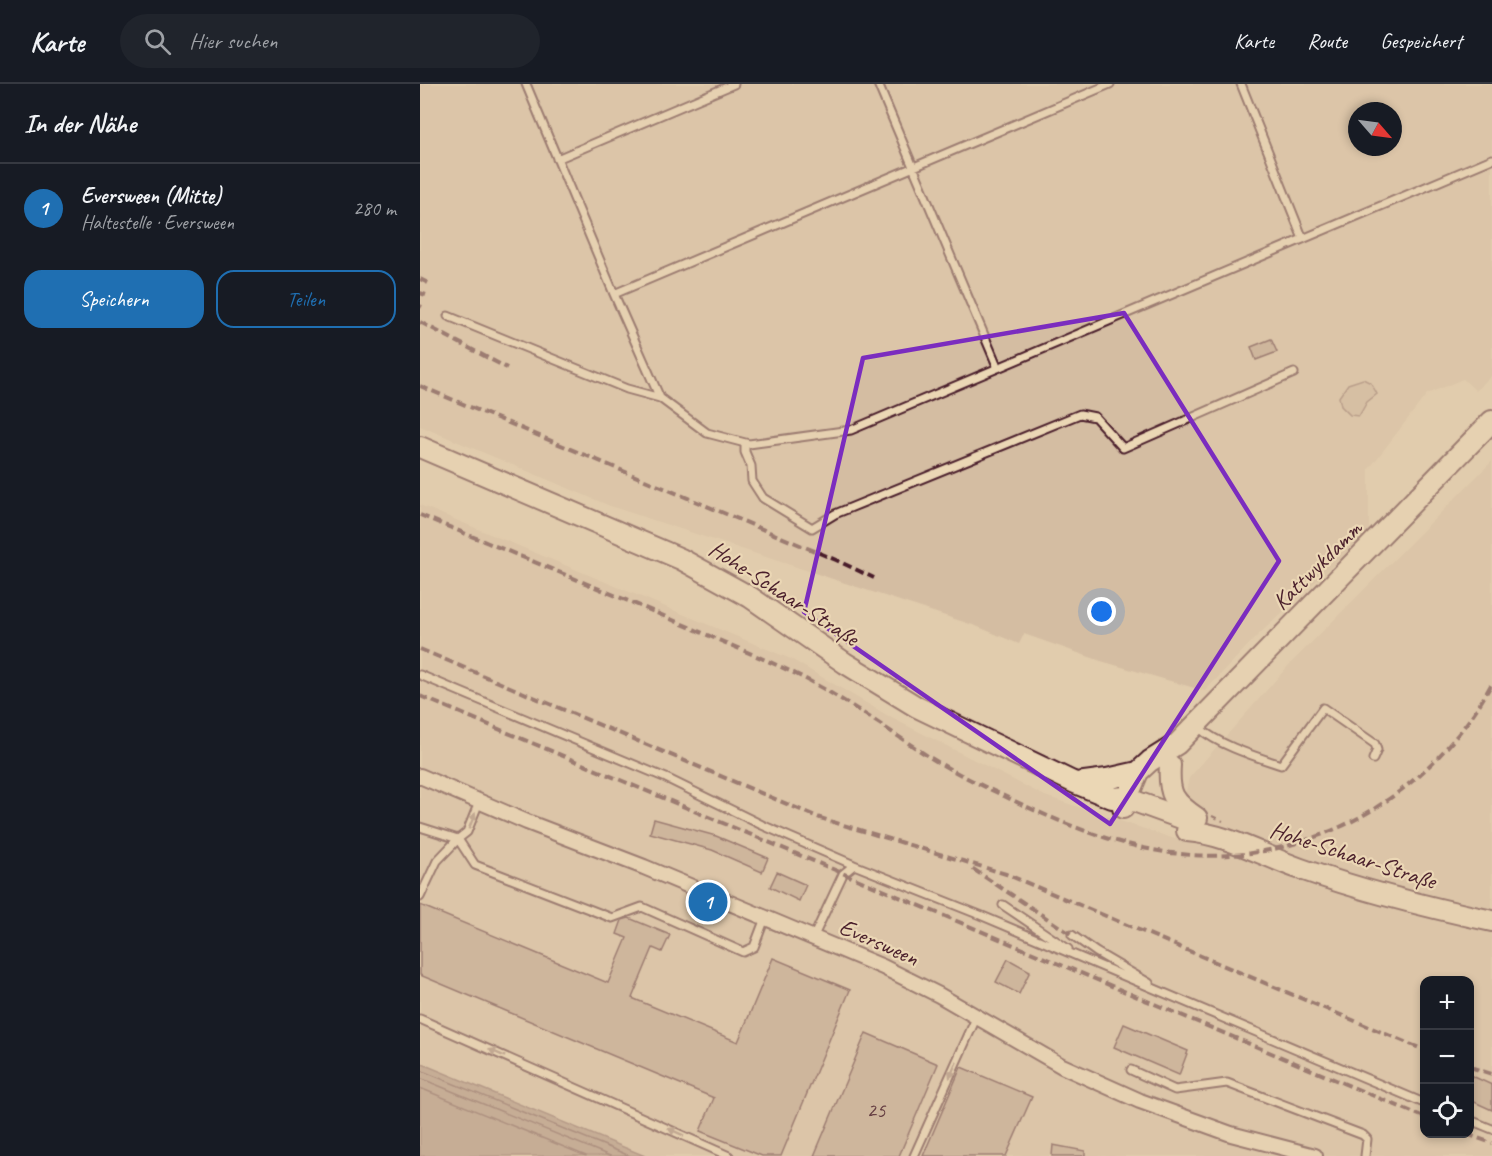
<!DOCTYPE html>
<html lang="de">
<meta charset="utf-8">
<style>
:root{--surface:#171b24;--page:#20242c;--text:#f1f3f6;--muted:#9ea1a6;--line:#363941;--accent:#1f6fb2}
body{margin:0;font-family:Caveat,sans-serif;background:var(--page);color:var(--text)}
.controls{position:absolute;right:18px;bottom:18px;display:grid;overflow:hidden;border-radius:12px;box-shadow:0 3px 9px #0003}
.controls button{width:54px;height:54px;display:grid;place-items:center;padding:0;border:0;border-bottom:2px solid var(--line);background:var(--surface);color:var(--text);font:30px sans-serif}
.compass{position:absolute;left:928px;top:18px;width:54px;height:54px;border-radius:50%;background:var(--surface);box-shadow:0 3px 9px #0003;rotate:118deg}
.you{position:absolute;left:682px;top:528px;width:21px;height:21px;margin:-15px;border:4px solid #fff;border-radius:50%;background:#1a73e8;box-shadow:0 0 0 9px #1a73e833}
.badge{display:grid;place-items:center;width:39px;height:39px;border-radius:50%;background:var(--accent);color:#fff;font-size:20px;font-weight:700}
.pin{position:absolute;translate:-50% -50%;border:3px solid #fff;box-shadow:0 2px 6px #0006}
.list{margin:0;padding:0;list-style:none}
h2{display:flex;justify-content:space-between;align-items:center;height:78px;margin:0;padding:0 24px;font-size:26px}
h2 small{font-size:20px;font-weight:400;color:var(--muted)}
.list li{display:grid;grid-template-columns:39px 1fr auto;gap:18px;align-items:center;box-sizing:border-box;height:90px;padding:0 24px;border-top:2px solid var(--line)}
.list b{display:block;font-size:22px;white-space:nowrap}
.list p{margin:0;font-size:20px;white-space:nowrap;color:var(--muted)}
.list em{font-size:20px;font-style:normal;color:var(--muted)}
.actions{display:flex;gap:12px;padding:18px 24px}
.actions a{flex:1;padding:14px 0;border:2px solid var(--accent);border-radius:18px;text-align:center;font-size:21px;color:var(--accent)}
.actions .main{background:var(--accent);color:#fff}
.icon{flex:none;width:33px;height:33px;fill:none;stroke:currentColor;stroke-width:2;stroke-linecap:round;stroke-linejoin:round}
.map{position:relative;flex:none;width:1072px;height:1072px;overflow:hidden}
header{display:flex;align-items:center;gap:36px;box-sizing:border-box;height:84px;padding:0 30px;background:var(--surface);border-bottom:2px solid var(--line)}
header strong{font-size:28px}
nav{display:flex;gap:33px;margin-inline-start:auto;font-size:21px}
.search{width:420px;height:54px;background:var(--page);display:flex;align-items:center;gap:15px;box-sizing:border-box;padding:0 21px;border-radius:33px;color:var(--muted);font-size:22px}
main{display:flex}
aside{flex:1;background:var(--surface)}
.map>svg:first-child{display:block}
.built{fill:#d4bda2;fill-rule:evenodd}
.green{fill:#c8af97;stroke:#896761;stroke-width:1.5}
.water{fill:#a58879;stroke:#815e5a;stroke-width:1.5}
.lines{fill:none;stroke-linecap:round;stroke-linejoin:round}
.shore{stroke:#6e494a;stroke-width:1.5}
.building{fill:#b79b88;stroke:#4a1f2b;stroke-width:1.5}
.lane-casing{stroke:#4a1f2b;stroke-width:11}
.street-casing{stroke:#4a1f2b;stroke-width:18}
.secondary-casing{stroke:#4a1f2b;stroke-width:24}
.path{stroke:#4a1f2b;stroke-width:2;stroke-dasharray:6 4.5;stroke-linecap:butt}
.lane{stroke:#ebd7b5;stroke-width:7}
.street{stroke:#ebd7b5;stroke-width:14}
.secondary{stroke:#ebd7b5;stroke-width:20}
.rail{stroke:#4a1f2b;stroke-width:4;stroke-dasharray:9 4.5;stroke-linecap:butt}
.oneway{fill:#9a7b70}
.marked{fill:none;stroke:#7b2cbf;stroke-width:4.5;stroke-linejoin:round}
.labels{text-anchor:middle;dominant-baseline:central;stroke-width:4.5;stroke-linejoin:round;paint-order:stroke}
.number-label{font-size:21px;fill:#653e42}
.street-label{font-size:24px;fill:#4a1f2b;stroke:#ebd7b5}
</style>
<header>
<strong>Karte</strong>
<div class="search"><svg class="icon" aria-label="search" viewBox="0 0 24 24"><circle cx="10" cy="10" r="6"/><path d="M15 15l6 6"/></svg>Hier suchen</div>
<nav><a>Karte</a><a>Route</a><a>Gespeichert</a></nav>
</header>
<main>
<aside>
<h2>In der Nähe<small></small></h2>
<ul class="list">
<li><span class="badge">1</span><div><b>Eversween (Mitte)</b><p>Haltestelle · Eversween</p></div><em>280 m</em></li>
</ul>
<div class="actions"><a class="main">Speichern</a><a>Teilen</a></div>
</aside>
<div class="map">
<svg width="1072" height="1072" viewBox="0 0 1072 1072">
<rect width="100%" height="100%" fill="#e1ccad"/>
<filter id="ink" filterUnits="userSpaceOnUse"><feTurbulence type="fractalNoise" baseFrequency=".0167" numOctaves="2"/><feDisplacementMap in="SourceGraphic" scale="12" xChannelSelector="R" yChannelSelector="G"/><feConvolveMatrix kernelMatrix="1 2 1 2 8 2 1 2 1" color-interpolation-filters="sRGB"/></filter>
<g filter="url(#ink)">
<path class="built" d="M0 0H1072V291L1056 307 1043 295 1007 310 949 385V448L836 553 785 607 681 577 604 550 599 560 556 542 190 422 0 342ZM937 27H973V63H937Z
M1072 377V1072H225L0 979V421L371 575 472 634 625 712 755 755 769 694 868 582ZM1004 896H1050V1050H1004Z"/>
<path class="green" d="M943 295 951 299 957 310 947 318 939 332 930 331 921 322 919 313 928 300Z"/>
<path class="water" d="M0 979 225 1072H0Z"/>
<g class="lines">
<path class="shore" d="M0 986 210 1072
M0 994 190 1072
M0 1004 166 1072"/>
</g>
<path class="building" d="M851 255 857 268 836 276 831 263Z
M234 735 296 752 348 774 342 788 292 766 230 749Z
M357 788 386 801 379 817 350 803Z
M0 821 188 899 207 854 197 850 202 836 209 834 250 851 242 868 233 864 212 914 318 958 353 874 430 906 361 1072H342L280 1047 294 1014 0 891Z
M588 875 610 887 599 910 576 898Z
M704 940 768 967 759 991 694 963Z
M446 949 518 980 479 1072H394Z
M541 983 612 1013 586 1072H503Z
M1050 991 1072 1001V1026L1050 1016Z
M633 1061 665 1067V1072H632Z"/>
<g class="lines">
<g class="lane-casing">
<path id="lane" d="M106 0 194 210 240 314
M458 0 578 284
M821 0 883 155
M137 75 314 0
M194 210 690 0
M28 232 207 305 240 314 287 349 329 360 431 346 1072 75
M325 359V368L331 382 332 397 343 414 392 444 415 430 660 330 675 333 703 364 874 289
M0 591 246 694 342 741 434 781
M778 643C800 662 834 672 861 681L903 624 955 660 957 666 953 675
M0 743 38 755 47 748 59 718
M0 813 17 777 38 755 55 781 192 834 222 823 323 868 334 863 345 834
M583 821 648 865
M652 851 676 868 729 899
M393 854 423 790 434 781 560 831 1004 1019
M0 935 309 1072
M711 986 755 1006 807 999 943 1051 947 1055 945 1072
M1050 1036 1072 1045
M494 1072 557 932"/>
</g>
<g class="street-casing">
<path id="street" d="M0 692 107 738 224 783 463 883 519 911 642 982 720 1017 811 1050 895 1072"/>
</g>
<g class="secondary-casing">
<path id="secondary" d="M0 363 261 475 330 513 425 579 497 623 655 699 692 714 703 713 764 735 779 748
M750 681C748 710 753 718 777 734
M657 699 687 695 718 688
M703 724 718 688 730 677 757 660 1072 337
M767 747C807 750 843 772 881 785 943 807 1007 823 1072 837"/>
</g>
<path class="path" d="M792 732 803 737"/>
<use href="#lane" class="lane"/>
<use href="#street" class="street"/>
<use href="#secondary" class="secondary"/>
<path class="rail" d="M0 195 10 200
M0 209 6 211
M0 222 2 223
M0 238 87 284
M0 302 416 476 454 494
M0 431C92 469 184 506 276 546 309 561 343 574 376 590 424 614 466 645 511 674 540 692 572 706 603 721 712 771 805 794 920 743 984 714 1039 661 1072 599
M0 565 400 734 586 790 1004 966
M0 612 1004 1033
M553 785 652 851
M1050 983 1072 990
M1046 1050 1072 1059"/>
</g>
<defs><path id="oneway-solid" d="M-6-.8H1V-3.2L6.5 0L1 3.2V.8H-6Z" transform="scale(1.5)"/></defs>
<g class="oneway">
<use href="#oneway-solid" transform="translate(52 737) rotate(-68)"/>
<use href="#oneway-solid" transform="translate(77 969) rotate(-156)"/>
<use href="#oneway-solid" transform="translate(533 986) rotate(114)"/>
<use href="#oneway-solid" transform="translate(256 1048) rotate(-156)"/>
</g>
</g>
<path d="M0 0H1072V1072H0ZM704 229 859 477 690 740 384 528 443 274Z" fill="#e1ccad" fill-opacity=".55" fill-rule="evenodd"/>
<path class="marked" d="M704 229 859 477 690 740 384 528 443 274Z"/>
<g class="labels">
<g class="number-label">
<text x="456" y="1026">25</text>
</g>
<g class="street-label">
<text transform="translate(897 481) rotate(-45)">Kattwykdamm</text>
<text transform="translate(364 509) rotate(33)">Hohe-Schaar-Straße</text>
<text transform="translate(933 771) rotate(18)">Hohe-Schaar-Straße</text>
<text transform="translate(459 858) rotate(24)">Eversween</text>
</g>
</g>
</svg>
<div class="controls">
<button>+</button>
<button>−</button>
<button><svg class="icon" aria-label="locate" viewBox="0 0 24 24"><circle cx="12" cy="12" r="6"/><path d="M12 2v4M12 18v4M2 12h4M18 12h4"/></svg></button>
</div>
<svg class="compass" viewBox="-18 -18 36 36"><path d="M0-13l5 13h-10z" fill="#e53935"/><path d="M0 13l5-13h-10z" fill="#9ea1a6"/></svg>
<div class="you"></div>
<div class="pin badge" style="left:288px;top:818px">1</div>
</div>
</main>
